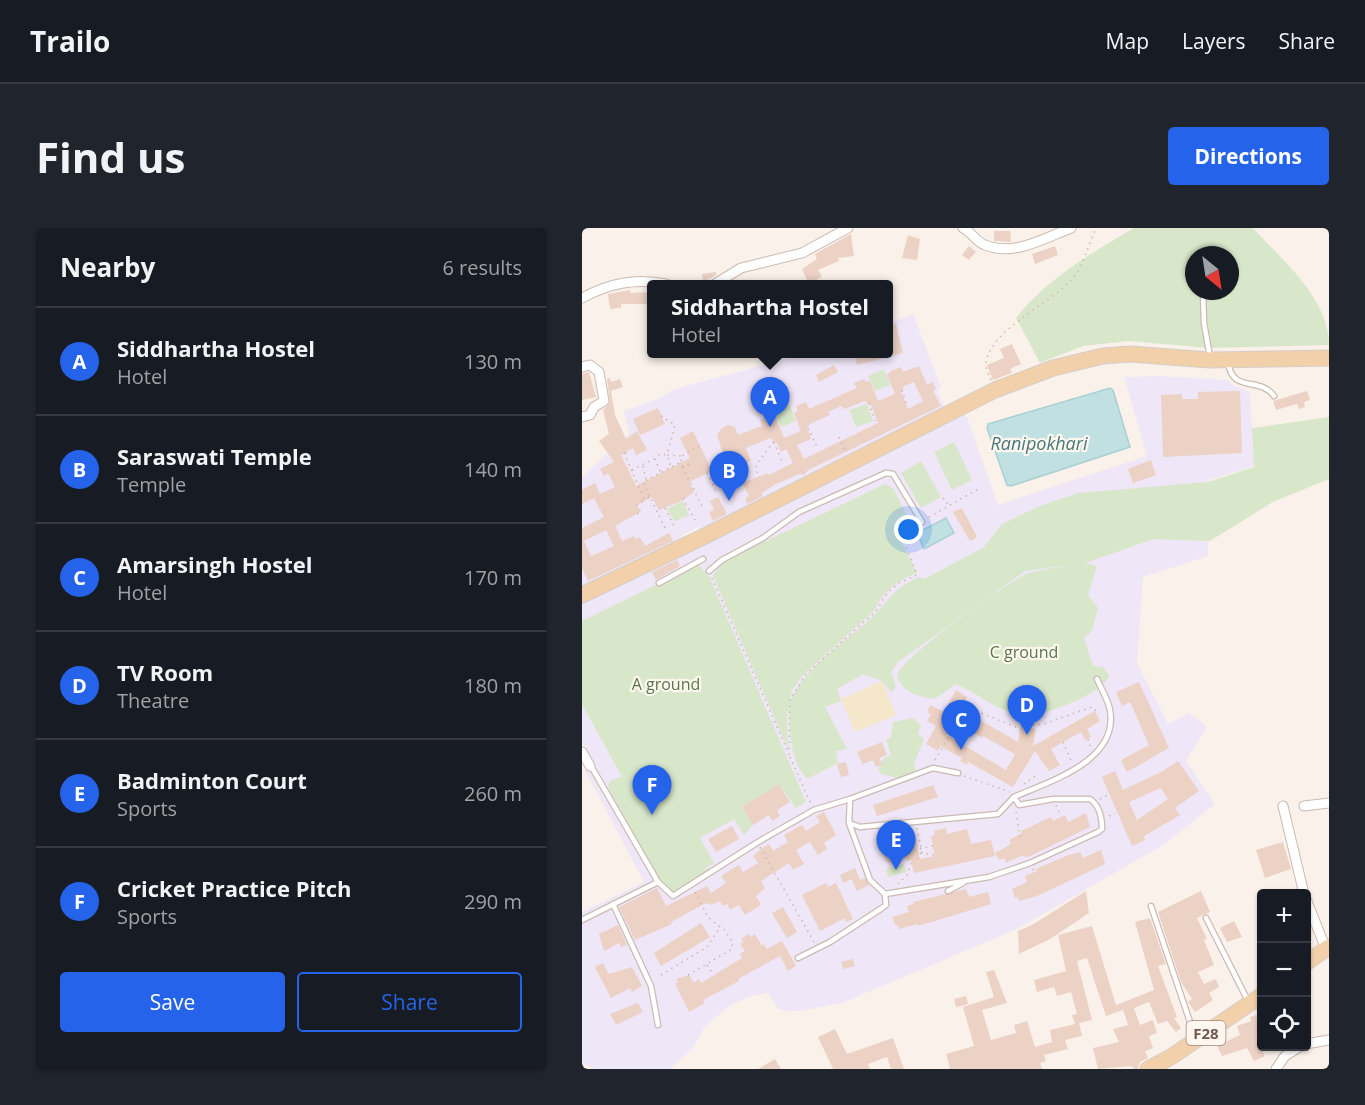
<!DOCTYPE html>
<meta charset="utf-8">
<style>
:root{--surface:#171b24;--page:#20242c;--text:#f1f3f6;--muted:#9ea1a6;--line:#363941;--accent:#2563eb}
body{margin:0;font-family:"Open Sans",sans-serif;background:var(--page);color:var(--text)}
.controls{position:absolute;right:18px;bottom:18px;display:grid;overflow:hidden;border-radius:6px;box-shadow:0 2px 4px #0004}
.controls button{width:54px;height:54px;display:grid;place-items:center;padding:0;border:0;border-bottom:2px solid var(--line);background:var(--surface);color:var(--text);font:30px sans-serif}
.compass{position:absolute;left:603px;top:18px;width:54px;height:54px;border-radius:50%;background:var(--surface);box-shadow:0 2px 4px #0004;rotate:150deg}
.you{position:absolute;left:327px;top:302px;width:21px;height:21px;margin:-15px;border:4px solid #fff;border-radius:50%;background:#1a73e8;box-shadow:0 0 0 9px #1a73e833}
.badge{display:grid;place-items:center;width:39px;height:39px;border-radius:50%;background:var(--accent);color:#fff;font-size:20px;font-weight:700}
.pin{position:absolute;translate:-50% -50px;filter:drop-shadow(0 2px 3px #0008)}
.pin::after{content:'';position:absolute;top:32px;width:21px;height:18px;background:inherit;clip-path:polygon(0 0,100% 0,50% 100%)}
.popup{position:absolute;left:65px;top:52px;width:246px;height:78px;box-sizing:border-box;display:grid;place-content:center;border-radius:6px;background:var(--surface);filter:drop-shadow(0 2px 4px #0005);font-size:20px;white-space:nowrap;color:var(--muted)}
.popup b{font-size:22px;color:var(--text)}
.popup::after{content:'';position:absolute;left:50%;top:100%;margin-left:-12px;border:12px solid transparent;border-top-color:var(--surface)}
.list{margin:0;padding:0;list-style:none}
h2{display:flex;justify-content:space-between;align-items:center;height:78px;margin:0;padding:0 24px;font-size:26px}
h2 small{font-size:20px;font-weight:400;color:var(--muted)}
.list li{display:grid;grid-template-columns:39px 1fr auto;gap:18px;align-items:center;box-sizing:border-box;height:108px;padding:0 24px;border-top:2px solid var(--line)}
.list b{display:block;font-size:22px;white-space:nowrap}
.list p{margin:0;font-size:20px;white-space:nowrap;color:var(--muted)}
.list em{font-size:20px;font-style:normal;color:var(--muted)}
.actions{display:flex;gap:12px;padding:18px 24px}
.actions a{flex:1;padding:14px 0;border:2px solid var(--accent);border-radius:6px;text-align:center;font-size:21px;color:var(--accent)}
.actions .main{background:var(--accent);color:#fff}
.icon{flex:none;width:33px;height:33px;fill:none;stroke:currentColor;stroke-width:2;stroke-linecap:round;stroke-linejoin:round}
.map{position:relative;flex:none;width:747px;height:841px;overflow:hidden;border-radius:6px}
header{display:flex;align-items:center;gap:36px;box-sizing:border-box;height:84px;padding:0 30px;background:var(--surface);border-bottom:2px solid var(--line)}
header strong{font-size:28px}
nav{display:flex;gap:33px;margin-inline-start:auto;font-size:21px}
.intro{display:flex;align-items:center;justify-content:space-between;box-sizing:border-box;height:144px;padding:0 36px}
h1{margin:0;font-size:42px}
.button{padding:15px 27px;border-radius:6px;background:var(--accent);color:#fff;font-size:21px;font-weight:700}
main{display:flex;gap:36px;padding:0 36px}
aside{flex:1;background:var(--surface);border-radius:6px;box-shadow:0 2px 4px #0004}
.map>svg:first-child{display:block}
.education{fill:#efe6f7}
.green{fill:#d8e7ca;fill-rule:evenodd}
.sand{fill:#f5e7c9}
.water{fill:#c0e0e2;stroke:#a8d0d2;stroke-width:1.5}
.building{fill:#ecd1c5;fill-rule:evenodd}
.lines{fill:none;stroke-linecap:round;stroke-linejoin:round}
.service-casing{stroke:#cbbab1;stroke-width:7}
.minor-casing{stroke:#cbbab1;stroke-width:11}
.primary-casing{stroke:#d5cdca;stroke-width:17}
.path{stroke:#d1b4a8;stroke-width:1.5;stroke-dasharray:1.5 4.5;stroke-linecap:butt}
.service{stroke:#fff;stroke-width:4.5}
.minor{stroke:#fff;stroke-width:9}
.primary{stroke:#f1d0aa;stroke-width:15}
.labels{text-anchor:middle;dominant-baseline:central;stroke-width:4.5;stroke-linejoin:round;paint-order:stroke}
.shield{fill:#fdf7f0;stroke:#9c8880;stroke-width:1.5}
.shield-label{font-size:15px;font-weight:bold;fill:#725950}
.park-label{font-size:16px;fill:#5b774a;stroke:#fdf7f0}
.water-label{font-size:18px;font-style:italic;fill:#49777b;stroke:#fdf7f0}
</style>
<header>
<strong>Trailo</strong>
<nav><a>Map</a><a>Layers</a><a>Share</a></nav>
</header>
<div class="intro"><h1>Find us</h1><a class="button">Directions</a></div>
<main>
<aside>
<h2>Nearby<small>6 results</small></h2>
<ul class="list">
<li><span class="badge">A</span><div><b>Siddhartha Hostel</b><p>Hotel</p></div><em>130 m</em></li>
<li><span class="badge">B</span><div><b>Saraswati Temple</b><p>Temple</p></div><em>140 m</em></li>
<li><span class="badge">C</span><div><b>Amarsingh Hostel</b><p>Hotel</p></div><em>170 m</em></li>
<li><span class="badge">D</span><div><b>TV Room</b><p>Theatre</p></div><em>180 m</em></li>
<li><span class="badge">E</span><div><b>Badminton Court</b><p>Sports</p></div><em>260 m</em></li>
<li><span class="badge">F</span><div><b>Cricket Practice Pitch</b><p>Sports</p></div><em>290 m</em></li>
</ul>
<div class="actions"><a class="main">Save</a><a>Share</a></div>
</aside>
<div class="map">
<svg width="747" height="841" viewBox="0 0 747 841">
<rect width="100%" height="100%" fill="#faf2ea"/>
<path class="education" d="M331 86 359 159 355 163 365 184 123 302 114 300 99 308 97 314 0 361V249L47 206 42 183 79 170 90 162 221 126 306 125 307 95Z
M578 148 646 152 649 156 668 164 672 238 627 252 626 328 561 349 555 435 586 496 607 485 625 499 604 533 633 576 581 617 435 701 260 775 218 783H206L196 781 186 765 166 769 149 777 134 789 122 800 110 821 88 841H13L0 835V684L62 654 3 542 12 535 0 514V373L65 339 381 187 385 189 416 277 565 228 542 149Z"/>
<path class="green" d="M552 0H671C700 32 747 70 747 117L626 120 547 113 501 118 458 135 434 90C465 51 509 25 552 0ZM612 27H648V63H612Z
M302 141 308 157 293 163 286 148Z
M207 176 214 193 199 199 192 182Z
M285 176 291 193 274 199 267 182Z
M747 189V251L691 274 628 313 572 311 503 335 515 338 506 367 516 380 510 403 502 410 511 438 521 439 527 447C523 466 456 491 437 487 413 481 396 466 374 456L353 471C337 469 318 464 315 446 329 423 416 361 442 347 455 341 473 341 487 337L443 343 316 434 309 444 314 458 310 465 300 453 281 446 255 461 259 473 243 479 265 521 254 523 256 535 225 551C214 539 209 521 208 504 208 495 206 481 209 472 223 440 260 416 286 393 307 374 308 362 337 349L342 351 401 320 420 296 458 278 496 265 626 254 672 239 670 200Z
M372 214 390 252 370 262 352 224Z
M339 233 359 269 339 280 319 245Z
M303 256 311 260 330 298 317 310 335 345C315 353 302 362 293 382L222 446 210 462 205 491 206 521 131 348 142 333Z
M101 273 107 287 100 290 98 287 99 291 92 293 85 281Z
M116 336 128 350 224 574 214 580 197 556 161 579 171 597 162 607 152 591 118 610 132 635 120 642 128 640 130 643 94 666 89 665 78 653 27 561 26 557 30 552 40 549 0 476V393Z
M331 490 339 497 336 506 342 511 332 535 334 544 315 550 299 546 296 541 302 530 309 527 304 511 309 510 311 494Z
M322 636 324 644 306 649 304 641Z"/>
<path class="sand" d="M300 453 314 487 273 504 259 471Z"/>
<path class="water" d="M528 160 531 162 548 219 429 258 425 257 405 200 406 196Z
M364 290 372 305 342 321 335 305Z"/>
<path class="building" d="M412 3H428L429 14 412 13Z
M269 6 272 28 256 30 257 33 236 42 240 48 227 57 220 41 235 31 233 26Z
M326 7 338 11 335 32 320 30Z
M387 18 394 24 387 32 380 27Z
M473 18 476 27 453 36 450 26Z
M134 44V47L121 54 120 46Z
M48 62V65L69 64V76H39V80L28 81 26 66Z
M314 96 321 125 275 137 272 126H306V98Z
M430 116 439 136 428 141 430 145 411 152 405 137 422 130 418 121Z
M252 137 256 144 237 154 234 147Z
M337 138 345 157 351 154 354 161 351 163 359 178 226 242 222 247 217 246 192 257 180 265 181 268 165 276 163 270 167 268 160 255 186 245 187 247 211 235 204 221 199 224 195 215 188 210 164 220 169 233 146 243 135 206 140 200 146 197 153 199 156 207 180 198 178 192 188 188 190 192 194 190 202 210 219 203 212 185 216 183 214 178 224 174 227 181 275 160 272 155 282 151 284 154 288 153 296 173 313 166 305 147 309 143 319 139 321 144ZM332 154 341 173 326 181 319 164 322 158ZM282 173 289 177 296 195 222 231 215 217 229 211 225 200 228 196 248 187 246 184 259 178 263 181Z
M7 144 14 169 0 172V146Z
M28 150 29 154 38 151 41 159 29 163 33 187 44 211 55 203 65 222 54 227 51 220 39 227 54 258 108 230 98 210 111 203 130 243 107 254 112 264 99 273 77 282 70 269 55 277 58 284 33 298 40 313 52 308 53 311 58 309 63 318 87 305 91 313 6 353 0 340V300L22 289 12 270 0 276V262L13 255 18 266 33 259 26 245 22 248 18 241 32 234 17 213 27 206 21 182 28 175 25 151ZM24 302 32 318 9 328 2 313Z
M658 163 660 225 581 229 579 167 600 166V171H616V164Z
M725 163 728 172 722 174 723 179 717 181 715 176 694 182 691 173Z
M76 180 83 196 58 207 51 191Z
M569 232 574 247 551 255 546 241Z
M136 269 145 286 131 293 127 284 132 282 128 273Z
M380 280 395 309 388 313 371 284Z
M95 332 98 338 74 352 70 344Z
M557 454 587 520 545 544 539 532 567 517 548 474 540 478 534 464Z
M374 462 385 469 379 481 436 514 438 499 454 501 451 518 513 483 518 493 505 501 509 509 503 512 499 504 469 521 478 537 467 543 453 523 431 559 386 534 385 537 382 535 378 533 380 530 358 518 356 523 344 516 354 498 345 493 349 486 345 484 348 477 362 484ZM373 492 400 510 401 508 433 526 424 542 364 507Z
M300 514 305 527 297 530 300 536 294 539 291 532 281 536 275 524Z
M596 533 617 563 593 580 598 587 562 608 563 612 550 618 520 549 533 543 541 562 581 543ZM579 560 586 571 555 592 547 574Z
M264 534 267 547 259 549 255 536Z
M197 556 208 574 195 582 198 588 190 593 187 587 171 597 160 579Z
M351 557 356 569 295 588 291 577Z
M242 584 254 607 242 615 245 621 236 627 228 614 214 622 222 636 211 642 207 635 179 653 183 660 174 668 179 677 163 687 157 677 148 682 145 676 141 678 138 673 129 677 124 675 89 694 90 696 53 712 37 679 75 660 84 678 125 658 129 665 144 655 139 648 157 637 161 644 176 635 171 628 179 621 187 616 191 623 206 614 202 607 220 597 224 603 238 594 234 588Z
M504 585 508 599 446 629 439 628 424 635 422 630 417 632 413 625 426 618 429 615 427 612 440 605 439 603 469 589 471 593 483 587 486 594Z
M150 598 157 611 134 624 126 611Z
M364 600 365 606 385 601 389 616 409 612 413 628 332 645 329 632 325 633V630L306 635 303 631 301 622 318 618 317 613 328 610 329 612 334 611 338 631 353 628 349 608 353 607 352 603Z
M701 614 709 641 683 650 674 622Z
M519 622 523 636 455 668 437 673 436 669 433 670 430 661 445 654 443 648 455 643 454 641 484 628 498 624 501 630Z
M273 640 278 652 283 650 287 657 275 663 270 651 261 655 258 647Z
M244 655 246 659 254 655 271 691 264 694 263 690 238 703 220 667Z
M384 661 387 669 406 664 409 676 336 698 335 696 317 701 315 697H313L310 689 327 684 325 678 332 676 331 674Z
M504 663 507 685 468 711 437 726 436 703 450 697Z
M619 663 628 684 615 690 625 711 622 712 632 737 616 744 622 756 634 751 637 759 627 765 631 772 613 784 606 774 610 771 599 754 576 684Z
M201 679 215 704 205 710 190 685Z
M568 690 584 736 576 738 595 789 592 790 599 800 594 804 585 793 576 796 567 774 552 780 558 797 571 792 575 805 567 808 571 820 563 823 566 830 558 834 556 841H552L550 838 516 841 511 820 537 814 531 801 546 797 541 782 524 788 505 730 495 733 510 792 497 795 500 808 483 812 486 821 462 827 464 833 458 835 460 841H368L364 826 392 818 381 779 412 769 404 744 412 742 425 775 400 782 409 812 434 805 432 797 445 793 453 819 470 814 468 802 493 796 490 787 495 786 489 764 475 768 472 759 455 764 452 752 484 743 476 707 510 698 534 777 572 762 553 694Z
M652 693 660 709 645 714 638 700Z
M119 695 128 709 79 738 72 725Z
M36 697 45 717 39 719 37 715 22 723 17 706Z
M167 706 169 709 173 706 180 718 182 716 185 721 200 713 214 738 206 743 198 728 156 751 157 753 121 772 123 775 107 784 93 756 96 754 94 751 107 747 112 755 117 751 119 755 160 730 158 726 163 723 158 716 161 714 159 711Z
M271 731 273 738 261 741 259 734Z
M21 735 27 746 50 739 60 758 50 764 48 760 29 770 13 739Z
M384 768 386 776 374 779 372 771Z
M56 775 61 784 34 797 28 786Z
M674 787 680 801V809L674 811 683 828 672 833 665 820 640 828 635 818 658 807 655 798 669 793 668 789Z
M253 801 265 826 311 810 322 841H309L305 829 286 836 288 841H251L236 809Z
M193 831 199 841H176Z"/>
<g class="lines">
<g class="service-casing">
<path id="service" d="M621 63 622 95 628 129
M646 134C650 166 678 148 692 168
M127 343 140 332 181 310 217 284 304 245 311 246 340 294
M77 355 121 331
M9 538 76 654 91 668 176 614 232 582 268 571 267 595 278 599 416 586 432 569 437 577 471 571H508C518 578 520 589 520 601L516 604 448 635 407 649 303 666 288 652 267 595
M432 569C468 553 537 533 528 482 526 471 519 461 515 451
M268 571 351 540 376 545
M366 663 381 655
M31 676 69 758 76 797
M569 678 608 794 617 808
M624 690 666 773
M0 692 76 654
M216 730 248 714 300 680 304 677 303 666"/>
</g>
<g class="minor-casing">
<path id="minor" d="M381 0C390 4 394 14 403 17 432 29 462 10 489 0
M133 56 159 40 220 25 266 0
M0 70C28 55 53 50 84 56
M0 139 8 137 17 144 22 173 12 179 8 187 0 189
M0 524 8 538
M701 578 722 666
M722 578 747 575
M724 671 744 721
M724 816 747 812
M694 841 703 828 719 818"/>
</g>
<g class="primary-casing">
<path id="primary" d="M0 367 125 307 413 162 471 140 521 128 548 126 628 132 747 130
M724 735 747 719
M566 841 589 829 680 767"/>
</g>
<path class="path" d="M409 152C407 146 403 140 404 134 410 100 470 75 490 51 502 37 506 17 514 0
M320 162 325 178
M287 175 293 193
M79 188 93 197 85 227 100 228
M226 200 235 219
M257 209 263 222
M192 214 200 234
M44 224 45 230
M42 225 62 271 67 269
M107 236 101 240 120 278
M61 238 64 251
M101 239 99 234 100 228 117 218
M156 239 160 252
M50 242 72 231
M78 243 73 231 78 226 85 227 89 238
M125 245 135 265
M175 245 174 237 192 213
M101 270 113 292
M361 270 367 278
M83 280 93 300
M55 286 59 284 55 277 62 272
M347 289 398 260
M83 300 61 254 99 234
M130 350 206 524
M506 511 508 518
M481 514 490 535
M207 527 208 472 224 446 294 383 306 364 317 355 335 347 321 312 334 299
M208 529 229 576
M353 532 384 479 434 499 462 496 510 479 517 486
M382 548 428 564
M442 556 456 546
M518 571 525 567
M474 577 479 588
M434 584 438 609
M527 588 533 585
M335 600 340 625 352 627
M178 619 232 714
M332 622 355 617
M335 631 339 625
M451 641 453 646
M316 656 325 647 329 635
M125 737 131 746
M79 747 125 719 138 699 126 689 113 664
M106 747 150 721V713L139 697"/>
<use href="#service" class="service"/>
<use href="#minor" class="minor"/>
<use href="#primary" class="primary"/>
</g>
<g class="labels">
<rect class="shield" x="604.5" y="793" width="39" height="24" rx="4.5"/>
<g class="shield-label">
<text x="624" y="805">F28</text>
</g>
<g class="park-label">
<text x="442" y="424">C ground</text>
<text x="84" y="456">A ground</text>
</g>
<g class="water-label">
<text x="457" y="215">Ranipokhari</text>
</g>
</g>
</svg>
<div class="controls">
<button>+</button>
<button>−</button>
<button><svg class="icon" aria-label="locate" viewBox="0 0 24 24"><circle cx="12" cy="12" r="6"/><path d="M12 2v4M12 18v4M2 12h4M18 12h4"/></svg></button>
</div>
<svg class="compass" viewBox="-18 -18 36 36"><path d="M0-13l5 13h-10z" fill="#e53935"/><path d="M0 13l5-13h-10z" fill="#9ea1a6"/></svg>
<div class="you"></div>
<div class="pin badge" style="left:188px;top:199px">A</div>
<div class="popup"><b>Siddhartha Hostel</b>Hotel</div>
<div class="pin badge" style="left:147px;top:273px">B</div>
<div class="pin badge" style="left:379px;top:522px">C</div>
<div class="pin badge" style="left:445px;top:507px">D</div>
<div class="pin badge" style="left:314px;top:642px">E</div>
<div class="pin badge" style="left:70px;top:587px">F</div>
</div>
</main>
